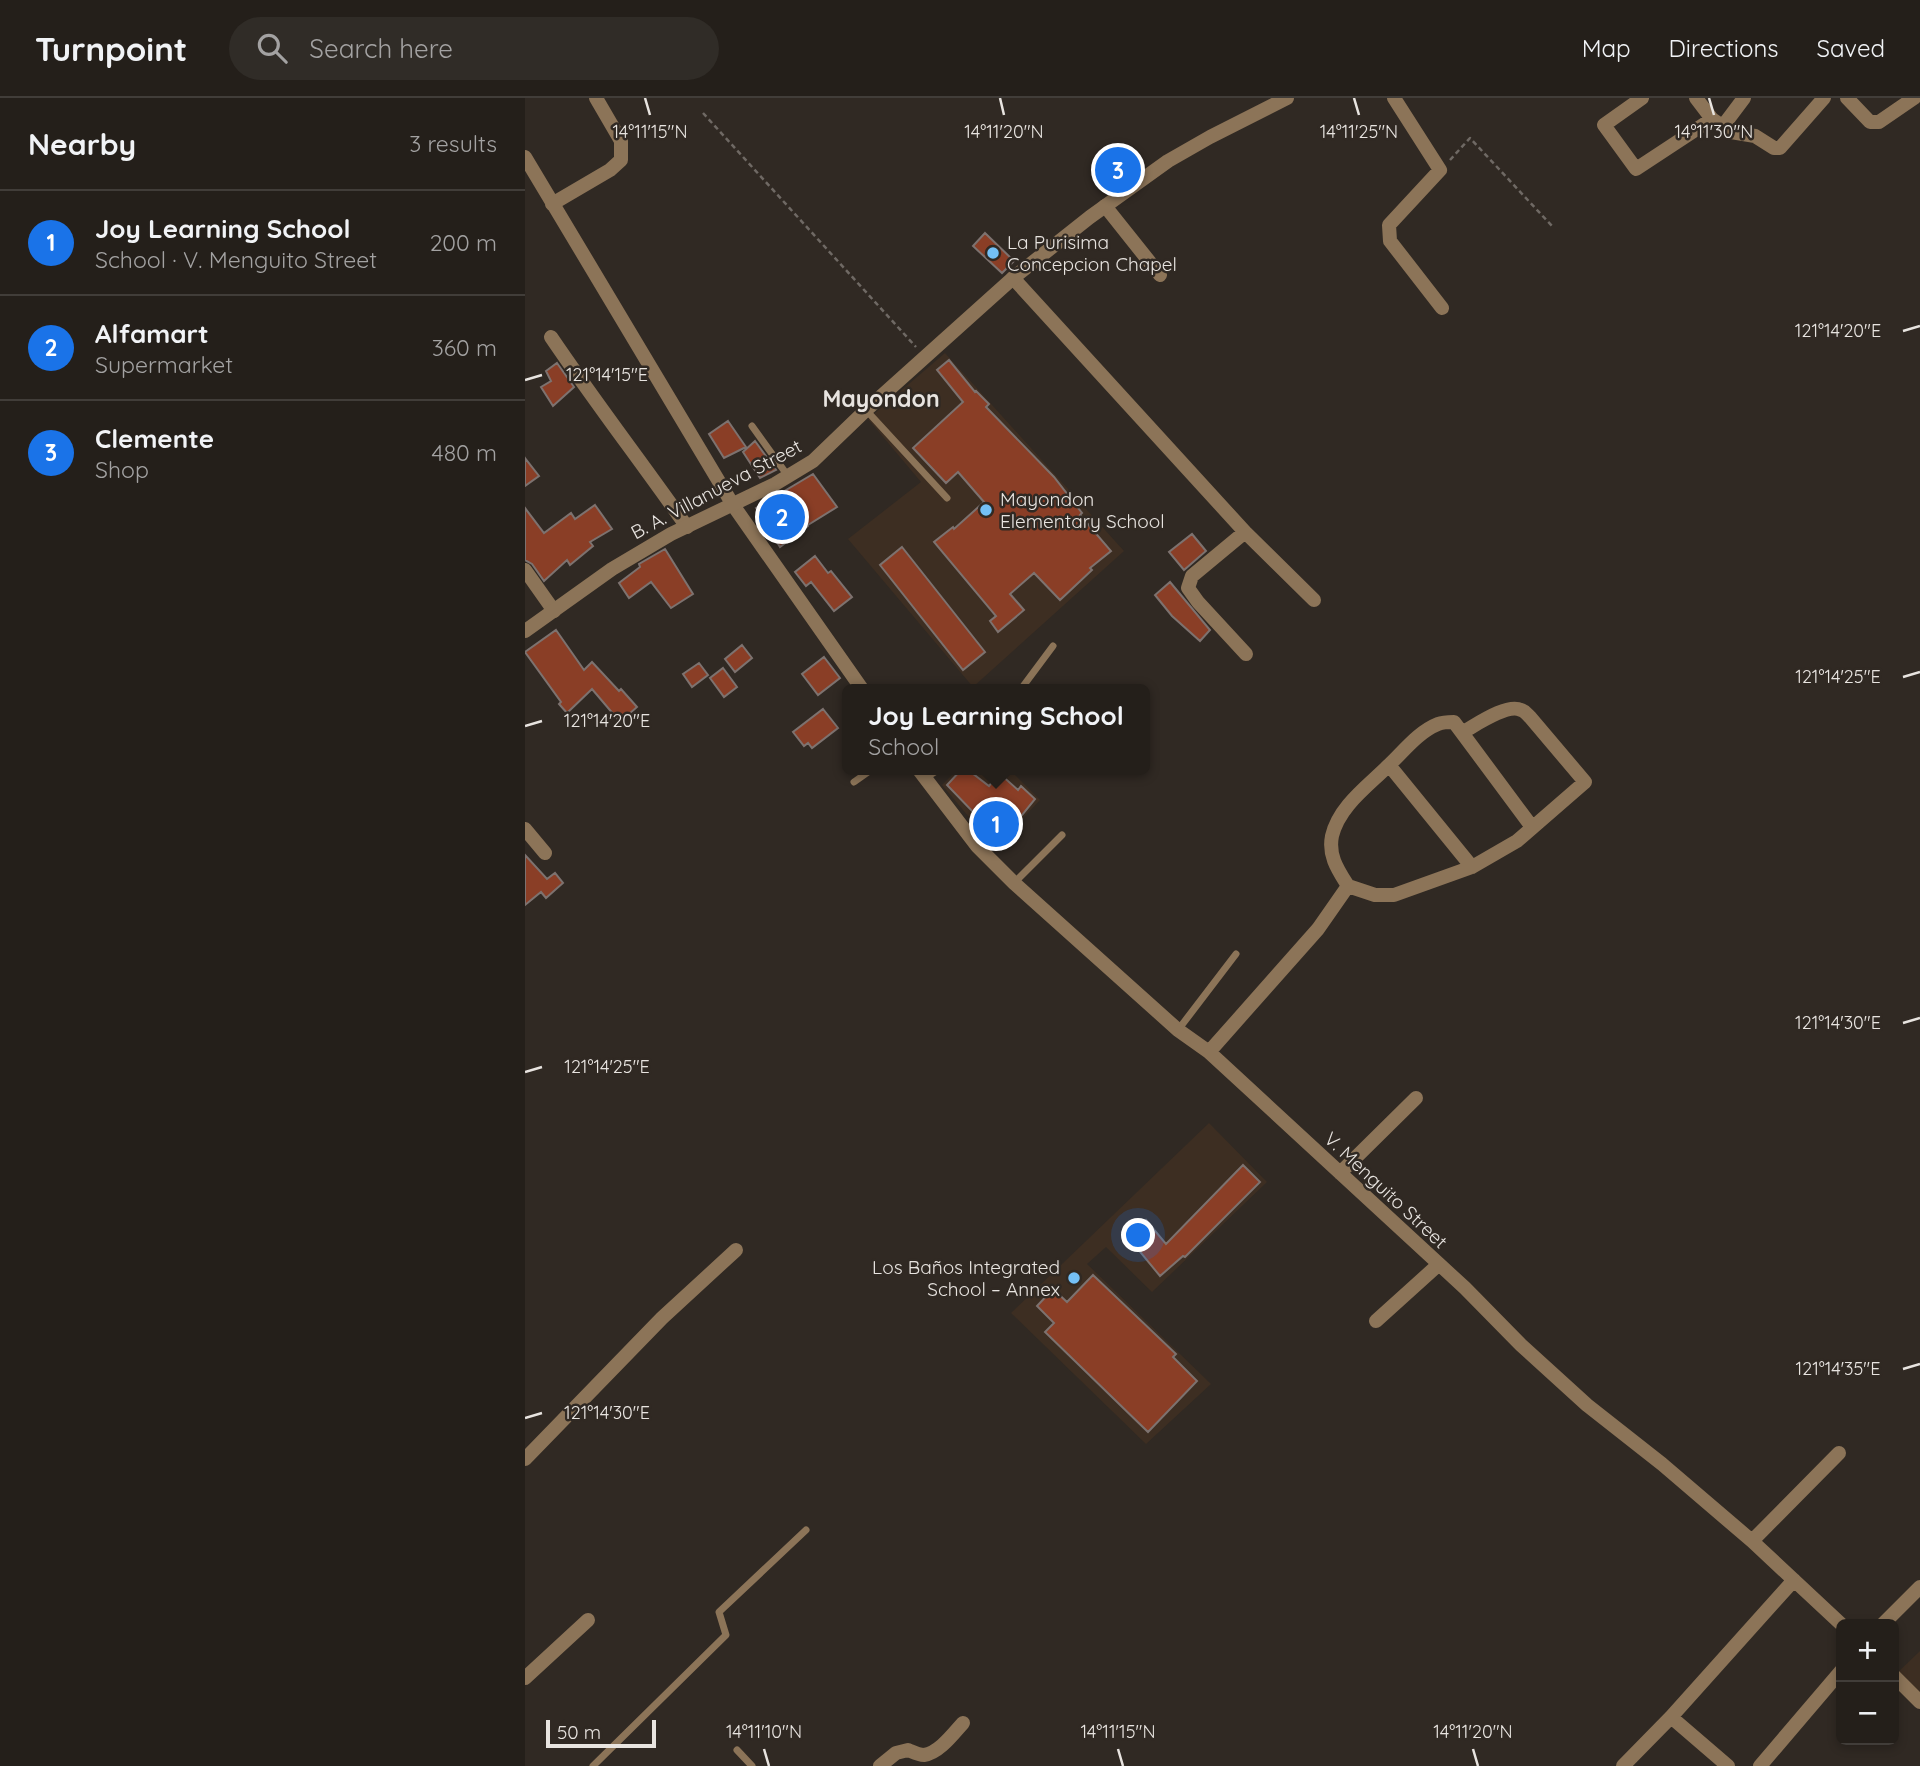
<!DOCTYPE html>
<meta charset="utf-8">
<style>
:root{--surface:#241f1a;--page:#302c27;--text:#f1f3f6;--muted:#a3a2a2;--line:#413d39;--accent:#1a73e8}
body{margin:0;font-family:Quicksand,sans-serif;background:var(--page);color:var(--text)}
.controls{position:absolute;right:21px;bottom:21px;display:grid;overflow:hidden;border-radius:10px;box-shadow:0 4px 10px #0003}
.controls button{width:63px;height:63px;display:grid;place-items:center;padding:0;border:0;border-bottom:2px solid var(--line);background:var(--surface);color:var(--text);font:35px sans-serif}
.scale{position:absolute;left:21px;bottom:18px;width:110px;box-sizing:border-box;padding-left:7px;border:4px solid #e8e4e0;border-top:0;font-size:19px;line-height:24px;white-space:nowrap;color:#e8e4e0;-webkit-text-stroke:5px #302923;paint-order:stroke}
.you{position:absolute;left:614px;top:1138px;width:24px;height:24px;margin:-18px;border:5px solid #fff;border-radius:50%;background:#1a73e8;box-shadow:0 0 0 10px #1a73e833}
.badge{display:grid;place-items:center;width:46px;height:46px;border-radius:50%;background:var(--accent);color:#fff;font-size:23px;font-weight:700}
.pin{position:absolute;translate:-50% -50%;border:4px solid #fff;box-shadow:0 2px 7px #0006}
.popup{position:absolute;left:317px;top:586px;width:308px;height:91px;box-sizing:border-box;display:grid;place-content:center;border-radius:10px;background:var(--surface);filter:drop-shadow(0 2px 5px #0005);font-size:23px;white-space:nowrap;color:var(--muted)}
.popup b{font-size:26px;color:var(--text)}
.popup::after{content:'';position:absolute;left:50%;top:100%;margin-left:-14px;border:14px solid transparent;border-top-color:var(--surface)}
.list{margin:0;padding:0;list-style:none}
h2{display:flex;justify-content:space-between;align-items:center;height:91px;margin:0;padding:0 28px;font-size:30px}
h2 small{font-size:23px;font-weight:400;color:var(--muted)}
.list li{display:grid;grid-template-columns:46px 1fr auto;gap:21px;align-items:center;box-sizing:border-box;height:105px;padding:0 28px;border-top:2px solid var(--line)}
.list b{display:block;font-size:26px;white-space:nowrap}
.list p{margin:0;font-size:23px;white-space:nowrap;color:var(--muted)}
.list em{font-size:23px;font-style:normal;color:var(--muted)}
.icon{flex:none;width:38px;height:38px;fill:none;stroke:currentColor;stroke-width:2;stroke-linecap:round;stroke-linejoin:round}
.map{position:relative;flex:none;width:1395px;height:1668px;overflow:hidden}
header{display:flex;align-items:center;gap:42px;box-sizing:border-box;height:98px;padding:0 35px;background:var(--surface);border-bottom:2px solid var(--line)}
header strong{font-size:33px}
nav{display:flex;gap:38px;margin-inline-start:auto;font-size:24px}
.search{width:490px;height:63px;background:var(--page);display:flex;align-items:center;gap:18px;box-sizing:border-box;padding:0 24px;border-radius:38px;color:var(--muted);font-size:26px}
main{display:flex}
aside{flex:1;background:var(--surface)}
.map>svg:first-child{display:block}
.education{fill:#3d2e22}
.building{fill:#8a3e26;stroke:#7d726f;stroke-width:2}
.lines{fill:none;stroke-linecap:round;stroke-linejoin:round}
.path{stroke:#6f6964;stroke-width:2.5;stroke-dasharray:5 3.5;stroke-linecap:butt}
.service{stroke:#8c7458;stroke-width:7}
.minor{stroke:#8c7458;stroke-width:14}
.tertiary{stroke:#8c7458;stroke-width:14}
.ticks{fill:none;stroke:#e8e4e0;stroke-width:2.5}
.poi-dot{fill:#74c0f6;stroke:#302923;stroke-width:2.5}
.labels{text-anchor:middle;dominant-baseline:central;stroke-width:5;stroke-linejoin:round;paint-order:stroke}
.poi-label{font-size:19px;fill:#e8e4e0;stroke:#302923;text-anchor:start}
.street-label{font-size:19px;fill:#e8e4e0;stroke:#302923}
.quarter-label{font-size:23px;font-weight:bold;fill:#e8e4e0;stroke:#302923}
.ticks-label{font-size:18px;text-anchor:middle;fill:#e8e4e0;stroke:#302923;stroke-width:5;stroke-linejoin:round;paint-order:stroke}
</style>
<header>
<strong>Turnpoint</strong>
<div class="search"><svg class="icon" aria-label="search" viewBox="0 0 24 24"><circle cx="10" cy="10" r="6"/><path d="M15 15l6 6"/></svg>Search here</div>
<nav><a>Map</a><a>Directions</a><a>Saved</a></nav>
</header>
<main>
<aside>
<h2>Nearby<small>3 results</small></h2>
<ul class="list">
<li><span class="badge">1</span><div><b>Joy Learning School</b><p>School · V. Menguito Street</p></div><em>200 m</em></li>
<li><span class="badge">2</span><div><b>Alfamart</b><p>Supermarket</p></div><em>360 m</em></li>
<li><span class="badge">3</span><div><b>Clemente</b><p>Shop</p></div><em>480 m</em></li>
</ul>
</aside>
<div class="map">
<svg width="1395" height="1668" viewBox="0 0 1395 1668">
<rect width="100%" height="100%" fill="#302923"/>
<path class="education" d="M420 255 599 453 448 589 323 441 396 384 343 321Z
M432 672H452L462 681 474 672H485L515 702 470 750 417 687Z
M684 1025 742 1084 627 1194 581 1149 562 1166 686 1286 621 1346 486 1215Z
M1395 1553V1605L1369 1578Z"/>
<path class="building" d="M460 135 489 163 477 175 448 148Z
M424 262 450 294 451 293 464 306 461 309 529 379 557 415 555 417 586 453 565 470 567 472 535 502 509 475 485 496 499 512 473 534 465 523 471 518 409 444 428 429 429 431 459 404 433 374 421 385 388 350 438 304 412 272Z
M32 265 49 289 28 308 16 289 26 283 21 273Z
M203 323 221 349 199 360 184 336Z
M230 343 251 372 235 380 218 354Z
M0 360 14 378 0 388Z
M288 376 312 409 283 427V428L255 449 231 410Z
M70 407 87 431 65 444 68 448 45 467 42 462 19 483 7 466 0 462V410L19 435 46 415 50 421Z
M667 436 681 453 659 472 644 454Z
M377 449 460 554 438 572 355 467Z
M140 451 168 496 146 510 126 484 104 500 94 485 115 469 114 466Z
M290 458 303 475 306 473 327 499 309 513 286 484 281 488 270 474Z
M645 484 685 532 675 543 647 518 630 497Z
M31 532 59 572 67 564 94 593 96 591 112 609 95 624 67 591 42 615 34 606 36 604 0 554Z
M217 547 227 560 210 574 200 561Z
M299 559 315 580 293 597 277 576Z
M174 565 183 577 167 589 158 576Z
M198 570 212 589 199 599 185 580Z
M298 611 313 630 287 650 283 645 279 648 268 634Z
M436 672H443L464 688 474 675 493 692 496 688 510 701 476 743 422 687Z
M0 757 22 781 30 775 38 785 21 800 16 794 0 807Z
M718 1067 735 1084 660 1159 658 1158 635 1178 602 1138 621 1122 641 1146Z
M568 1177 651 1256 648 1259 672 1283 623 1334 520 1234 529 1225 512 1208 528 1191 542 1204Z"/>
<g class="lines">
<path class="path" d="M178 15 391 249
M925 62 945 40 1027 128"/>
<path class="service" d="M341 312 422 400
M227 328 263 378
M496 591 528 548
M400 680 413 672
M329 684 346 672
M489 785 537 737
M653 932 711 856
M212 1652 227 1668
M68 1668 201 1537 194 1514 281 1432"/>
<path class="minor" d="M869 0 915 72 864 127 865 143 917 210
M1117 0 1079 27 1111 71 1187 21
M1171 0 1187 21 1206 34 1230 38 1249 50H1255L1299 0
M1322 0 1345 24H1354L1389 0
M1198 28 1219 0
M0 59 208 407 337 591
M27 106 85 72 96 62V43L71 0
M580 108 635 177
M488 180 720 434 789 502
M26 239C70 304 117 365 162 429
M720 434 667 478 663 490 673 504 721 556
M0 472 29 513
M864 667 947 769
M394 672 452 748 489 785 653 932 684 954 940 1190 996 1247 1062 1307 1137 1366 1227 1443 1316 1526
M0 731 20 755
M823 788C813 772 803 758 807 738 814 708 843 688 864 667 879 653 893 634 913 626 918 624 924 624 929 624L1007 729
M684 954 793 831 823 788 850 797H869L947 769 992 743 1060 684 1005 619C1002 616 1000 613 996 612 982 605 951 627 938 634
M815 1075 891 1000
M851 1223 913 1167
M0 1361 137 1220 211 1152
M1227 1443 1314 1355
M1358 1526 1395 1489
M1369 1578 1395 1604
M0 1580 63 1522
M1146 1619 1203 1668
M355 1668 371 1655 383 1652C388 1654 393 1657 399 1657 414 1655 428 1636 438 1625
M1098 1668 1146 1619 1269 1482
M1235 1668 1316 1573"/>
<path class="tertiary" d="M0 533 87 471 146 436 250 386 288 363 341 312 488 180 565 119 643 63 685 39 762 0"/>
</g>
<path class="ticks" d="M120 0 125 17M475 0 479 17M829 0 834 17M1184 0 1189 17M1378 233 1395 228M0 282 17 277M1378 579 1395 574M0 628 17 623M1378 925 1395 920M0 974 17 969M1378 1271 1395 1266M0 1320 17 1315M239 1651 244 1668M593 1651 598 1668M948 1651 953 1668"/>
<g class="poi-dot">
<circle cx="468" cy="155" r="7"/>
<circle cx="461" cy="412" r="7"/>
<circle cx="549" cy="1180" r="7"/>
</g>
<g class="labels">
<g class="poi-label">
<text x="482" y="144">La Purisima<tspan x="482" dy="22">Concepcion Chapel</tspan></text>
<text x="475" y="401">Mayondon<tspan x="475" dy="22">Elementary School</tspan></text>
<text x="535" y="1169" text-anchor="end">Los Baños Integrated<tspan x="535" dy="22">School – Annex</tspan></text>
</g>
<g class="street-label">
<text transform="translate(191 391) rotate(-28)">B. A. Villanueva Street</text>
<text transform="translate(861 1092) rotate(43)">V. Menguito Street</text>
</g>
<g class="quarter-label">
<text x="356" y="300">Mayondon</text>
</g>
</g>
<g class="ticks-label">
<text x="125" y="40">14°11'15"N</text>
<text x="479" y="40">14°11'20"N</text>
<text x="834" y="40">14°11'25"N</text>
<text x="1189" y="40">14°11'30"N</text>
<text x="1313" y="239">121°14'20"E</text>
<text x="82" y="283">121°14'15"E</text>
<text x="1313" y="585">121°14'25"E</text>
<text x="82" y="629">121°14'20"E</text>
<text x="1313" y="931">121°14'30"E</text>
<text x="82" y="975">121°14'25"E</text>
<text x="1313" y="1277">121°14'35"E</text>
<text x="82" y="1321">121°14'30"E</text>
<text x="239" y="1640">14°11'10"N</text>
<text x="593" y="1640">14°11'15"N</text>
<text x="948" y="1640">14°11'20"N</text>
</g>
</svg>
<div class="controls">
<button>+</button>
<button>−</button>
</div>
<div class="scale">50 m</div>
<div class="you"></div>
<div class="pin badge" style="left:471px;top:726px">1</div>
<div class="popup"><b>Joy Learning School</b>School</div>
<div class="pin badge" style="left:257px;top:419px">2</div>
<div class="pin badge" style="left:593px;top:72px">3</div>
</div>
</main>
